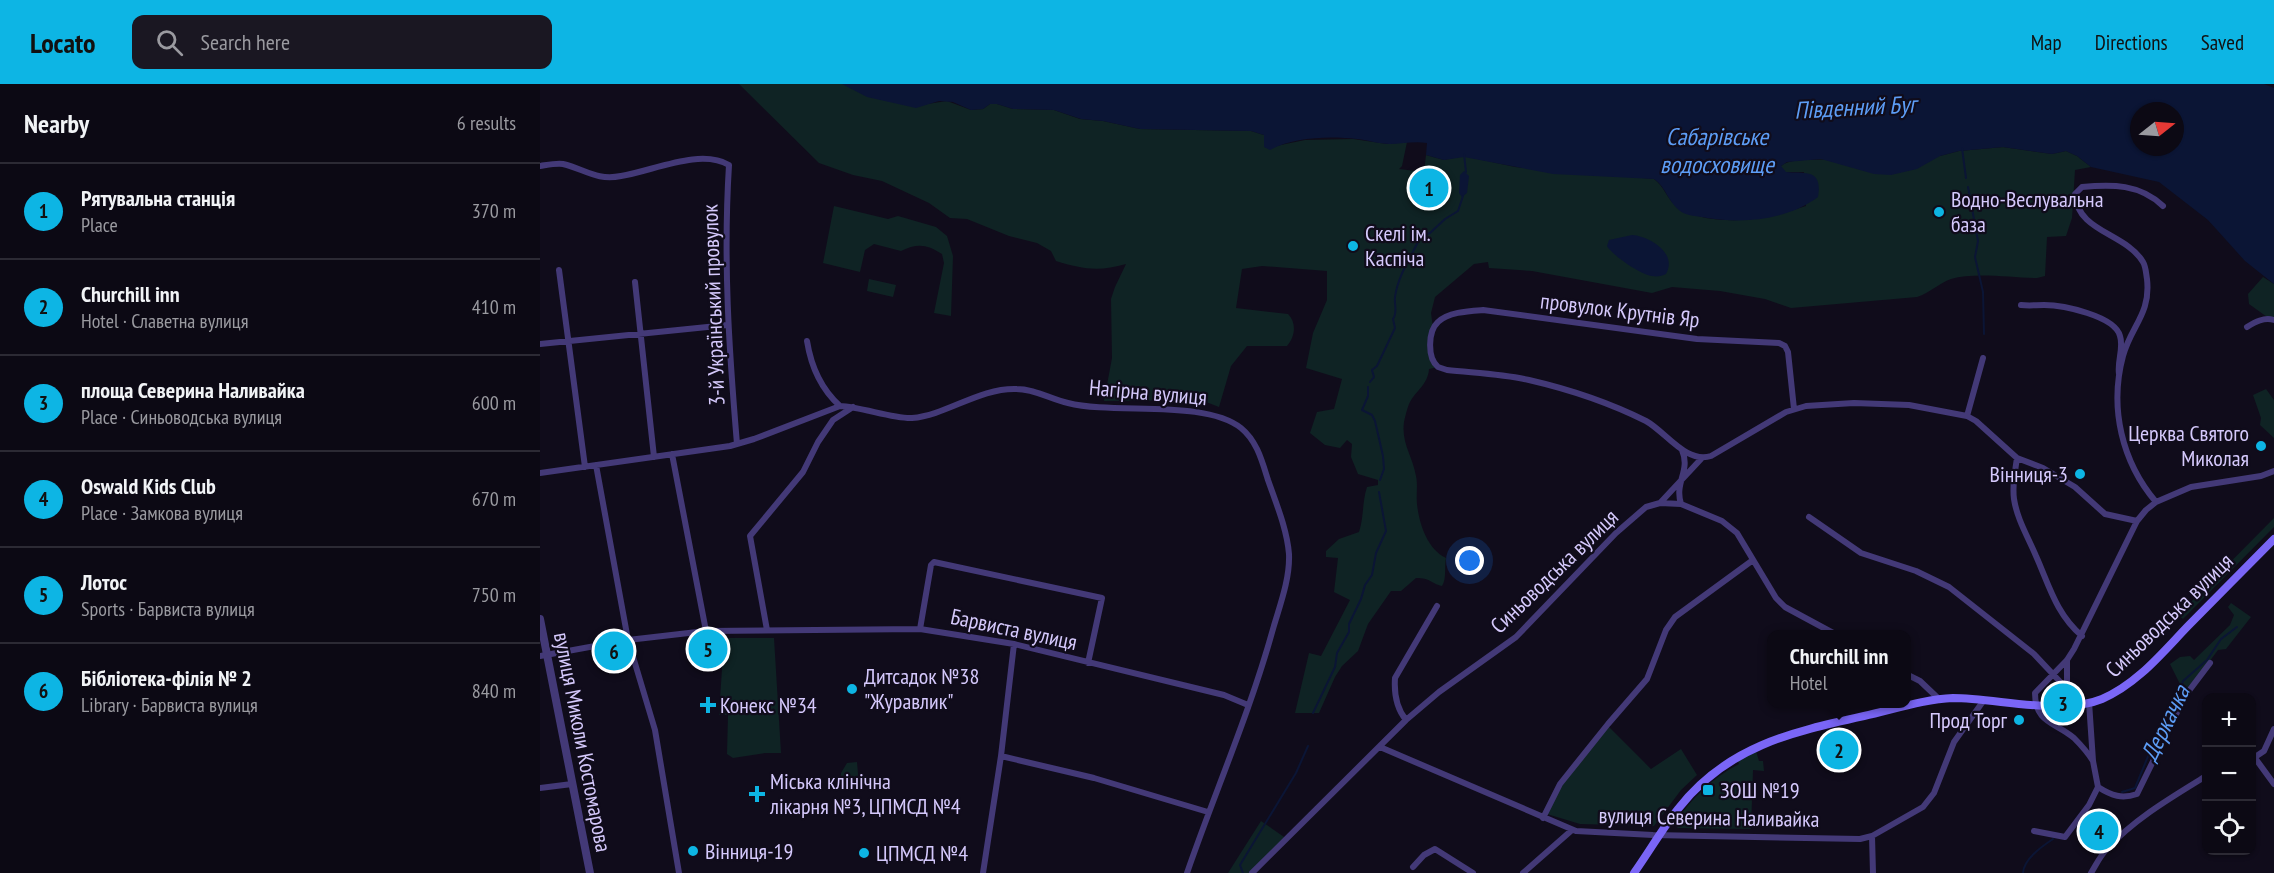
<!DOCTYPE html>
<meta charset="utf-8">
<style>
:root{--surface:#0c0914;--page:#1a1722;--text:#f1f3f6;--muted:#9a9aa0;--line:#2c2a34;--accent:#0db5e4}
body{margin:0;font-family:"PT Sans Narrow",sans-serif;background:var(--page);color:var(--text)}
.controls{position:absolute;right:18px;bottom:18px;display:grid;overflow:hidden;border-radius:12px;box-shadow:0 2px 4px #0004}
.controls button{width:54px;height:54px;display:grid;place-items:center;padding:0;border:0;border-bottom:2px solid var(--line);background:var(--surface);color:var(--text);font:30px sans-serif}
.compass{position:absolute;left:1590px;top:18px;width:54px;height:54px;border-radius:50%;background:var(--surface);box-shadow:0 2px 4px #0004;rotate:73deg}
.you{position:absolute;left:930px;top:477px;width:21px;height:21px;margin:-15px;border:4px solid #fff;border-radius:50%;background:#1a73e8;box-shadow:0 0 0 9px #1a73e833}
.badge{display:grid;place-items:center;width:39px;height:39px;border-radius:50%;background:var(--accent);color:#111;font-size:20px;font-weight:700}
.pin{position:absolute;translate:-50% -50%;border:3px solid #fff;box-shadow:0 2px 6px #0006}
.popup{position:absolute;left:1227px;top:546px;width:144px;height:78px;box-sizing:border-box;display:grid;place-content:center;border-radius:12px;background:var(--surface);filter:drop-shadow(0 2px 4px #0005);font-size:20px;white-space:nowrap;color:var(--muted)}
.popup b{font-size:22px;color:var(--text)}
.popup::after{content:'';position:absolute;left:50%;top:100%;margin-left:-12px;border:12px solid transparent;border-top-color:var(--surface)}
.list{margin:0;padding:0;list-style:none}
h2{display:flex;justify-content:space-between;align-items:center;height:78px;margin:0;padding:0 24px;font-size:26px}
h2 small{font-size:20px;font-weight:400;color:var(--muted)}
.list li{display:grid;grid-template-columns:39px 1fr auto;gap:18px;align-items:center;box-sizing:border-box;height:96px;padding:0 24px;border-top:2px solid var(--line)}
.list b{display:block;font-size:22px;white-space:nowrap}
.list p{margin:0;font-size:20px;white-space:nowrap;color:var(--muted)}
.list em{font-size:20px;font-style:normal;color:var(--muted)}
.icon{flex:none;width:33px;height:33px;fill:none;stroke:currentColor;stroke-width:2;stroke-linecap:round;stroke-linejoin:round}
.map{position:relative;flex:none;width:1734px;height:789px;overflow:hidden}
header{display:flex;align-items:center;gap:36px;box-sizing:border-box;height:84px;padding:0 30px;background:var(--accent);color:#111}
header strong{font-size:28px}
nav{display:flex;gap:33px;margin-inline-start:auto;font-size:21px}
.search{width:420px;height:54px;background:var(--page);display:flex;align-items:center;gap:15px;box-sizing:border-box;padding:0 21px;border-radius:12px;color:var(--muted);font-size:22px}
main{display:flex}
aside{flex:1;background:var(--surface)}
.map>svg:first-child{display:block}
.green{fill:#0f2324}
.water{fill:#0b1535;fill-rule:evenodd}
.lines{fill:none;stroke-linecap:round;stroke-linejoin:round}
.stream{stroke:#0b1535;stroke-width:2}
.minor{stroke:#433977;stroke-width:6}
.tertiary{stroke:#433977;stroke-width:8}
.secondary{stroke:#7a66f6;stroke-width:8}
.poi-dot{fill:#0db5e4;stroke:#100c1b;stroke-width:2}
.labels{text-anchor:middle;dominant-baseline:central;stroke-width:4.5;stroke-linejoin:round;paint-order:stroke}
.poi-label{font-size:22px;fill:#d5c9fc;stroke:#100c1b;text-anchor:start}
.street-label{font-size:22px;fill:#d5c9fc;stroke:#100c1b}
.water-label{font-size:24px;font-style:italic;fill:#5d9df6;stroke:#100c1b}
</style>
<header>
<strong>Locato</strong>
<div class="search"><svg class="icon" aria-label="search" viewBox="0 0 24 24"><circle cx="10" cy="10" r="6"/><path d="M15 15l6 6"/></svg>Search here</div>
<nav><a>Map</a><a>Directions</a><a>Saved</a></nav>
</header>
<main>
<aside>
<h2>Nearby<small>6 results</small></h2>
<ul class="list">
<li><span class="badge">1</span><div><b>Рятувальна станція</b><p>Place</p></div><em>370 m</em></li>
<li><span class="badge">2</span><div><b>Churchill inn</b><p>Hotel · Славетна вулиця</p></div><em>410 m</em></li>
<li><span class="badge">3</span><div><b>площа Северина Наливайка</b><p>Place · Синьоводська вулиця</p></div><em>600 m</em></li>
<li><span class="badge">4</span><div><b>Oswald Kids Club</b><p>Place · Замкова вулиця</p></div><em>670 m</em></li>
<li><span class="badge">5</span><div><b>Лотос</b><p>Sports · Барвиста вулиця</p></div><em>750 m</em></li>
<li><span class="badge">6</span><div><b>Бібліотека-філія № 2</b><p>Library · Барвиста вулиця</p></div><em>840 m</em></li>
</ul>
</aside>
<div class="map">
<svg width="1734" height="789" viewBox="0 0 1734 789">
<rect width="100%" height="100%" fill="#100c1b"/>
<path class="green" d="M199 0H322L387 20 407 17 431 26 443 25 450 20H457L473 25 514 26 540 35 563 37 600 45 711 47 724 51V61L726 64 765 56 813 55 847 60 867 58 862 82 859 85 884 88 886 71 904 76 924 72 975 83 1114 95C1124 102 1127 115 1137 123 1147 130 1155 131 1166 134 1205 140 1230 133 1266 122L1264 88H1246L1231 94C1243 78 1244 78 1264 76L1400 72 1419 67 1463 63 1512 70 1526 67 1537 72 1551 83 1535 86 1532 134 1526 152 1507 153 1505 192 1497 194C1472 194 1435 188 1411 195 1399 199 1390 209 1377 213L1251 224 1225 215 1180 207 1132 203 1112 209 992 187 949 184 948 178 934 180 895 213 891 229 893 244 891 265 898 283 889 285C888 301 875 307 869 320 867 325 865 333 864 338 861 359 873 373 876 392 878 401 876 411 877 420 879 439 887 465 906 474 904 484 907 494 902 502 890 499 891 494 876 494L861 507H851L828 540 818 567 802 582 795 593 779 629H755L769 569 781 572 810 516 794 508 798 474 786 473V467L799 455 819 448C824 433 822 418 827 403L838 401V396L818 390 811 373 812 360 807 356 800 364 785 361 770 349 777 328 794 325 802 295 766 284 773 249 787 216V187L722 182 702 185 696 224 748 230C757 239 755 253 747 262H707L691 282 679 323 661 316 564 317 572 274 571 215 575 203 586 180C559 188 542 185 516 177L511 167 497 159 469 152 427 135 410 134 389 119 342 97 313 91 279 79Z
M294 122 348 135 358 132 396 143 407 152 413 172 411 232 394 229 404 179 402 170C387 160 377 159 361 167L334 160 325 166 320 188 283 179Z
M1723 193 1734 200V238L1709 220 1708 210Z
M329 195 356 201 353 213 327 207Z
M1726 305 1734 316V354L1720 341 1721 334 1713 311Z
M1734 434V443L1643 535 1638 531Z
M1691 519 1711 533 1686 565 1678 566 1645 610 1630 580 1640 573 1650 572 1654 576 1690 541 1694 531 1688 523Z
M184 554H234L241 669H225L193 674 187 670 188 631H179Z
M1068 642 1111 685 1141 665 1157 691 1141 706 1114 742 1040 740 1007 730 1021 700Z
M1216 667 1219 677H1223L1224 687 1213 686 1211 745 1138 744 1134 740C1151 715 1172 694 1199 680L1198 677Z
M317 678 319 701 300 703 301 689 307 679Z
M721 737 747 755 712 789H688Z"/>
<path class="water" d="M302 0H1724L1734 4V200L1705 177 1668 136 1619 98 1551 83 1537 72 1526 67 1512 70 1463 63 1419 67 1400 72 1377 85 1351 91 1334 90 1281 75 1247 78 1241 82 1246 88C1265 90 1283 84 1278 113 1247 136 1204 140 1167 134 1158 132 1147 132 1140 127 1128 118 1126 103 1114 95L1013 90 924 73 904 76 886 71 887 59C874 57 862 60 850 60 839 60 828 56 817 55 789 52 754 53 730 66L724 63V51L711 47 600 45 563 37 541 35 514 26 473 25 457 20H450L443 25 431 26 413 18 399 17 376 24 327 13ZM1599 27H1635V63H1599Z
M924 87 929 92 927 109 922 113 919 109 920 91Z
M1092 151C1109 152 1138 169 1126 190 1122 192 1117 193 1112 192 1101 191 1072 171 1067 162L1069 156Z"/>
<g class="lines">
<path class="stream" d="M1422 64 1426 94
M924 70 926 88
M1428 103 1438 157 1435 173 1443 208 1444 250
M830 298 834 293 832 286 837 282 855 244 853 235C858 228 854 221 855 213 858 191 872 171 881 152L890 149 905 135 918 127 923 112
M828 303V312L822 326 832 331 835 337 843 372 844 385 840 396
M773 629 795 583 797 569 809 548V540L821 515 825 501 832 491 836 469 846 447 839 408
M1582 708 1595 704 1611 665 1627 642 1643 597 1667 576 1681 555 1697 543
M703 789 700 781 756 689 768 662
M1483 789C1484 775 1501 763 1513 755"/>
<path class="minor" d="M0 82C7 81 16 79 23 80 45 85 56 97 81 92 113 87 160 64 189 81 183 177 189 265 197 360
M19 186 45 383
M95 198 114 373
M1481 221C1490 222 1496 221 1504 221 1523 221 1575 232 1580 252 1584 264 1577 277 1579 290
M1707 243C1715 238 1724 233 1734 236
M267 257C271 282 281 305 300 322 322 323 353 335 372 334 407 331 439 304 476 305 495 305 510 315 528 319 575 331 664 315 701 344 717 357 722 377 728 396 736 419 747 445 749 470 750 495 740 521 733 545 710 628 675 708 647 789
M0 260 187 241
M1254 325 1248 268 1245 262 1239 259 1157 255 943 226C929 227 908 228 898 238 888 247 887 274 898 283 901 284 904 285 907 286 934 289 963 290 989 296 1028 305 1070 319 1106 337 1126 348 1146 380 1171 372L1246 328 1266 322 1314 319 1369 321 1427 332 1436 337 1477 374 1503 384 1535 403 1565 430 1597 437
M1427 332 1443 274
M132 370 166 547
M1477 374C1475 388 1472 401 1474 415 1477 435 1488 453 1496 472 1509 501 1516 530 1542 552
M56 381 88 556 115 646 139 789
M0 389 190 362 214 355 300 322
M1616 418C1582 378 1569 324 1583 272 1591 242 1611 230 1607 195 1606 190 1606 183 1603 178 1586 149 1537 148 1535 110L1542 103C1572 100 1600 100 1623 122
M1120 419 1161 375
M1141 420C1134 398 1151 387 1142 366
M1269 433 1321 469 1376 487 1409 503 1494 570 1541 620
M380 545 391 481 394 478 562 514 548 579
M227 546 210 452 263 388 278 358 293 336 313 323
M0 572 88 556 166 547 380 545 474 560 684 611 708 621
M1366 590 1380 597 1400 616
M1527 603V576
M1549 618 1553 677 1558 703C1572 712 1582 715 1597 710L1645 612 1670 579
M866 636C856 624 854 609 855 594L897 522
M840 663 1036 747 1113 751 1320 755 1332 752 1383 723 1394 709 1414 658 1444 616
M461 672 554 694 668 728
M1715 674 1734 700
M1712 675 1724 667 1734 645
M1553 677C1548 669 1541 661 1534 654 1515 638 1495 639 1495 609L1527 576 1534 565 1597 437 1606 426 1616 418 1651 403 1721 392 1734 387
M0 704 32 700
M1003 734 1020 700 1068 640 1107 595 1126 546 1135 533 1213 476
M1494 747 1525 753 1549 721 1558 703
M1332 752 1333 789
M873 783 884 771 895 765 933 789
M443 789 461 672 474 560
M712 789 866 636 899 608 976 553 1076 449 1106 423 1120 419 1141 420 1182 437 1197 449 1236 514 1245 523 1295 550
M983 789 1032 746
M1551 789C1556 781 1560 772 1567 765 1594 735 1632 713 1666 692"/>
<path class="tertiary" d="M0 535 50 789"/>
<path class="secondary" d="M1094 789C1109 768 1122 745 1138 725 1186 663 1251 648 1324 632 1352 626 1384 615 1413 614 1457 614 1521 632 1562 615 1597 600 1622 569 1648 542 1677 513 1705 484 1734 455"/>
</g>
<g class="poi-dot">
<circle cx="1399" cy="128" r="6"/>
<circle cx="813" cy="162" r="6"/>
<circle cx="1721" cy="362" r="6"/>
<circle cx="1540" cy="390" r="6"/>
<circle cx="312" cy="605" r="6"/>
<path d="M165 612h6v6h6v6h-6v6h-6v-6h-6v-6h6z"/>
<circle cx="1479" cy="636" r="6"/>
<rect x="1162" y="700" width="12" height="12" rx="3"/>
<path d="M214 701h6v6h6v6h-6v6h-6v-6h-6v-6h6z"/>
<circle cx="153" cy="767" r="6"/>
<circle cx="324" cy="769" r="6"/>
</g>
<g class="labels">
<g class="poi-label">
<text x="1411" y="115">Водно-Веслувальна<tspan x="1411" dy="25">база</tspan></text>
<text x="825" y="149">Скелі ім.<tspan x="825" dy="25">Каспіча</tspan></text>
<text x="1709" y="349" text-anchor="end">Церква Святого<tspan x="1709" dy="25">Миколая</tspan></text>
<text x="1528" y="390" text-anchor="end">Вінниця-3</text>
<text x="324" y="592">Дитсадок №38<tspan x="324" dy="25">"Журавлик"</tspan></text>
<text x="180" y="621">Конекс №34</text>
<text x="1467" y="636" text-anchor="end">Прод Торг</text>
<text x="230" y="697">Міська клінічна<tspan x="230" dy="25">лікарня №3, ЦПМСД №4</tspan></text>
<text x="1180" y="706">ЗОШ №19</text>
<text x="165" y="767">Вінниця-19</text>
<text x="336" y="769">ЦПМСД №4</text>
</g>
<g class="street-label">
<text transform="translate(173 221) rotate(-92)">3-й Український провулок</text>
<text transform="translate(1080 226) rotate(7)">провулок Крутнів Яр</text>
<text transform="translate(608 308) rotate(5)">Нагірна вулиця</text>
<text transform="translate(1014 487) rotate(-44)">Синьоводська вулиця</text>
<text transform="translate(1629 531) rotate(-44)">Синьоводська вулиця</text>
<text transform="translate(474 545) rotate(12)">Барвиста вулиця</text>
<text transform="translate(43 658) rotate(79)">вулиця Миколи Костомарова</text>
<text transform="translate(1169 733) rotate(1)">вулиця Северина Наливайка</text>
</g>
<g class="water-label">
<text transform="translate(1315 23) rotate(-3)">Південний Буг</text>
<text x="1177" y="52">Сабарівське<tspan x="1177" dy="28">водосховище</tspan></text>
<text transform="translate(1625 639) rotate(-64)">Деркачка</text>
</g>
</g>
</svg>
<div class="controls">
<button>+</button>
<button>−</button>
<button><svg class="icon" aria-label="locate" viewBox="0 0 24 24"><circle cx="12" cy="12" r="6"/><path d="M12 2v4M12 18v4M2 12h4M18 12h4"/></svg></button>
</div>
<svg class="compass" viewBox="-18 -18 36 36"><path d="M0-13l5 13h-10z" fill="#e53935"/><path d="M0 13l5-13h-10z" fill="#9a9aa0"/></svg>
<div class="you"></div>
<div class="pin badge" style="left:889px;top:104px">1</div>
<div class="pin badge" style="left:1299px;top:666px">2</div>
<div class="popup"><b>Churchill inn</b>Hotel</div>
<div class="pin badge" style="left:1523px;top:619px">3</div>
<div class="pin badge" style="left:1559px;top:747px">4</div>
<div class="pin badge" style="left:168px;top:565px">5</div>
<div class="pin badge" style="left:74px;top:567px">6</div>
</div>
</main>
